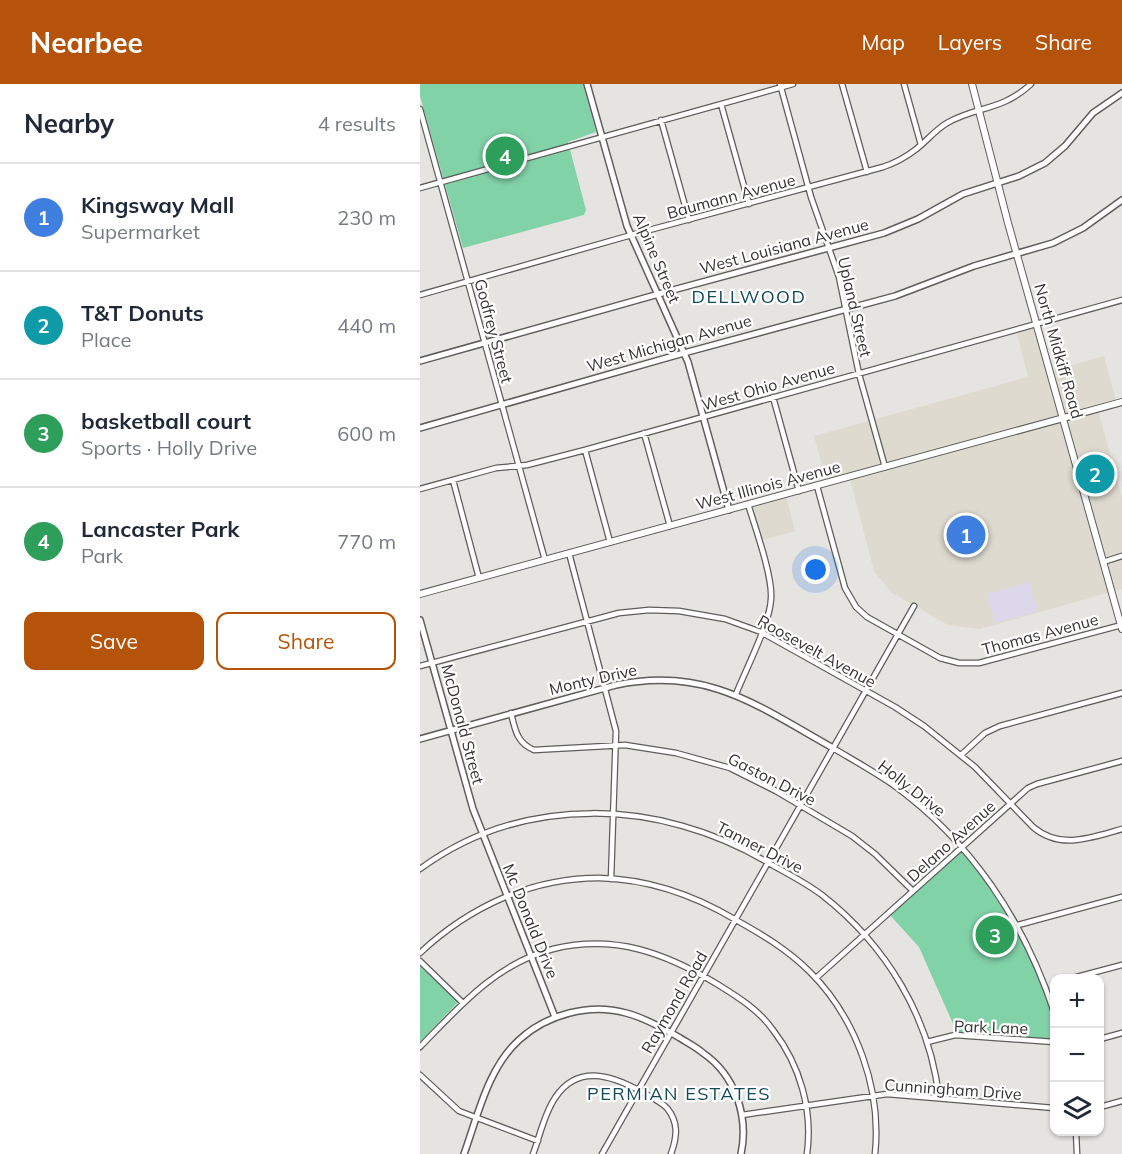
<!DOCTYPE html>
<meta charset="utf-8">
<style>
:root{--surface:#fff;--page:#f2f2f3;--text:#1f2937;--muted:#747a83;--line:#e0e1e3;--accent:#b45309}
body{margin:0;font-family:Mulish,sans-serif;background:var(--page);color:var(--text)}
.controls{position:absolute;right:18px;bottom:18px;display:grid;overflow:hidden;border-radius:12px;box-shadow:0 2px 4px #0004}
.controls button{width:54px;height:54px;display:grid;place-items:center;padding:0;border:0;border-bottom:2px solid var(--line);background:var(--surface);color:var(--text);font:30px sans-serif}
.you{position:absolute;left:396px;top:486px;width:21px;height:21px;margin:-15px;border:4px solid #fff;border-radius:50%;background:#1a73e8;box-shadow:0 0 0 9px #1a73e833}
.badge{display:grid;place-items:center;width:39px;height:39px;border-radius:50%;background:var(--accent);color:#fff;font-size:20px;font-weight:700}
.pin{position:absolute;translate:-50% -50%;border:3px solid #fff;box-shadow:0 2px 6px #0006}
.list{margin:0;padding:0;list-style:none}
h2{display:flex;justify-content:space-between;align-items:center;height:78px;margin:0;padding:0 24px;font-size:26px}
h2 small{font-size:20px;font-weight:400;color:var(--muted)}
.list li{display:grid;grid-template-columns:39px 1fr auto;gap:18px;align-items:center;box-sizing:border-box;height:108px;padding:0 24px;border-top:2px solid var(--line)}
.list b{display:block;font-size:22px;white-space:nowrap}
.list p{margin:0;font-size:20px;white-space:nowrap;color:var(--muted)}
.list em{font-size:20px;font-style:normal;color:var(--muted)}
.actions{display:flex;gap:12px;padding:18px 24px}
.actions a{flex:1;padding:14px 0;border:2px solid var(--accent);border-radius:12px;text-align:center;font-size:21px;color:var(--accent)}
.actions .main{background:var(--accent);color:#fff}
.icon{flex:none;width:33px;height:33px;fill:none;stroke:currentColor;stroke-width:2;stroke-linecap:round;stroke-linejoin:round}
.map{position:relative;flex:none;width:702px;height:1070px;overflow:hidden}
header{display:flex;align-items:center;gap:36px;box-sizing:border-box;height:84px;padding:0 30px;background:var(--accent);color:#fff}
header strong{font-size:28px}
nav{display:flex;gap:33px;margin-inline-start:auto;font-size:21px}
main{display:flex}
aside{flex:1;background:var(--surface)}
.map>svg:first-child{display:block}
.built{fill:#dedacf}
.education{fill:#ddd7ec}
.green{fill:#82d2a8}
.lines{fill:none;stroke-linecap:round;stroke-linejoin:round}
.minor-casing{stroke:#5e5d5a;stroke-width:7}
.tertiary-casing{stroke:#5e5d5a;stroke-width:8}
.secondary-casing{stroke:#5e5d5a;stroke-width:8}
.minor{stroke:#fff;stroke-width:4.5}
.tertiary{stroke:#fff;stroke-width:5}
.secondary{stroke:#fff;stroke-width:6}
.labels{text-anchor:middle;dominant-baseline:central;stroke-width:4.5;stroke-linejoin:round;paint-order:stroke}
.street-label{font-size:16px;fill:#353433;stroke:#fff}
.neighbourhood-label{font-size:18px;letter-spacing:1.5px;fill:#124a58;stroke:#fff}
</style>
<header>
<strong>Nearbee</strong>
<nav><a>Map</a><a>Layers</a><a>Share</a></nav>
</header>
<main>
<aside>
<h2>Nearby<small>4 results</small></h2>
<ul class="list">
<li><span class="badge" style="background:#3f7fe0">1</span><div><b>Kingsway Mall</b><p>Supermarket</p></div><em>230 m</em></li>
<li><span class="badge" style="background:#0f9aa8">2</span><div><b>T&amp;T Donuts</b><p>Place</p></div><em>440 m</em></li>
<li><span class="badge" style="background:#2e9e5b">3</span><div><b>basketball court</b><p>Sports · Holly Drive</p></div><em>600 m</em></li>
<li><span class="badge" style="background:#2e9e5b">4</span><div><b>Lancaster Park</b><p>Park</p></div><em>770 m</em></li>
</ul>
<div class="actions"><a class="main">Save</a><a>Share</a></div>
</aside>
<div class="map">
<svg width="702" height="1070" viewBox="0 0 702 1070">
<rect width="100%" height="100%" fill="#e6e4e0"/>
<path class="built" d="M615 241 631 287 684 272 697 320 678 326 702 413V505L560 545 528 541 472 509 454 487 430 395 407 400 394 352 608 293 596 246Z
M366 412 375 447 338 457 328 422Z"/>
<path class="education" d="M609 498 618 527 575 539 567 510Z"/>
<path class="green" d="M0 0H163L176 48 148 58 166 126 164 131 43 164 0 12Z
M542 763 596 838 634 929V958L538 951 499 863 469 830Z
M0 879 38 918 0 958Z"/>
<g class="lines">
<g class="minor-casing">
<path id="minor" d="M360 0 391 113 419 193 439 290 465 383
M422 0 447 88
M484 0 501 61
M301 20 329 120
M0 25 125 476
M241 36 269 136
M0 104 373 0
M0 211 222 148 463 83C475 79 486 73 495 66 507 57 515 46 527 39 557 22 582 27 611 0
M353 313 379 407
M224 349 250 442
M165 366 190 458
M33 396 59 494
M397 402 425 504 436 523 447 533 520 574 539 579H559L702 541
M0 405 76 384 107 381 165 366 702 216
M149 469 196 647 191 795
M683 478 702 472
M0 582 199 529 229 526 259 527 305 535 341 548 475 623 504 642 555 683 613 743C640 766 670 754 702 745
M316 610C326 585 350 539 351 515 353 493 335 443 328 420
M91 629C95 646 97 659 114 666L205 661 256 669 310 684 356 707 432 752 455 770 493 807
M413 664C433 676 453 687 472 700 551 757 604 837 634 928
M541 671 565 649 580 642 702 609
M0 785C104 709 240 715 347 778 366 789 385 798 402 811 466 861 510 933 519 1014
M598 841 702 813
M0 869C49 823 111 794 179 794 229 795 274 811 316 836 343 851 368 866 390 888 436 934 462 1005 455 1070
M0 877 43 919
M396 894 608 704 617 700 702 677
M653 894 702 881
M680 955 702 949
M507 958 535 951 634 958
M0 963C39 923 77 879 133 865 195 850 245 869 297 900 318 913 339 926 353 946 380 981 393 1026 387 1070
M0 991 39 1027 118 1057
M680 1023 702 1017
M322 1031 467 1010 634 1024
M656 1048 657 1070
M113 1070C120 1052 124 1030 135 1014 157 980 191 991 220 1007 229 1012 240 1017 247 1024 259 1039 257 1053 251 1070
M182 1070 494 522"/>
</g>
<g class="tertiary-casing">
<path id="tertiary" d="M167 0 207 142 268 278 309 426
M0 277 253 206 464 149 498 135 543 110 599 92 625 79 645 62 673 29 702 9
M0 344 264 269 475 212 554 182 633 159 663 144 702 116
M0 536 53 725 135 933
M0 655 196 601C287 582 338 622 413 664
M44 1070C58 1031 68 984 99 956 127 930 170 919 206 929 225 934 243 944 260 954 268 959 276 963 283 969 315 991 329 1032 321 1070"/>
</g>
<g class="secondary-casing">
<path id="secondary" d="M552 0 588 139 702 545
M0 510 702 318"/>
</g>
<use href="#minor" class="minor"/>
<use href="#tertiary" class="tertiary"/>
<use href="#secondary" class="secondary"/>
</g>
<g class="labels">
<g class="street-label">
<text transform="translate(311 112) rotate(-15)">Baumann Avenue</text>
<text transform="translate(364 162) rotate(-15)">West Louisiana Avenue</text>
<text transform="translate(237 174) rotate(67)">Alpine Street</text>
<text transform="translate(435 223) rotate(77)">Upland Street</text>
<text transform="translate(74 247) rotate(75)">Godfrey Street</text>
<text transform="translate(249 259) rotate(-16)">West Michigan Avenue</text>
<text transform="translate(639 267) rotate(74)">North Midkiff Road</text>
<text transform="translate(348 302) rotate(-16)">West Ohio Avenue</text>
<text transform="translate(348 401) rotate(-15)">West Illinois Avenue</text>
<text transform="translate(620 550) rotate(-15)">Thomas Avenue</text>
<text transform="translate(397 567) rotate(29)">Roosevelt Avenue</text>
<text transform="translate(173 595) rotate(-13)">Monty Drive</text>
<text transform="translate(43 640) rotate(75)">McDonald Street</text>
<text transform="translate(352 695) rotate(27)">Gaston Drive</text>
<text transform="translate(492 704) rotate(38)">Holly Drive</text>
<text transform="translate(531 757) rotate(-42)">Delano Avenue</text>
<text transform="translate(340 763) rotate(27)">Tanner Drive</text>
<text transform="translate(111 837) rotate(68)">Mc Donald Drive</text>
<text transform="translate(254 918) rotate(-60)">Raymond Road</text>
<text transform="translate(571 943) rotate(2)">Park Lane</text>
<text transform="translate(533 1005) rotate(4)">Cunningham Drive</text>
</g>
<g class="neighbourhood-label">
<text x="329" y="212">DELLWOOD</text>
<text x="259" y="1009">PERMIAN ESTATES</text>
</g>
</g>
</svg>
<div class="controls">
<button>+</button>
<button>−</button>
<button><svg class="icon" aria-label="layers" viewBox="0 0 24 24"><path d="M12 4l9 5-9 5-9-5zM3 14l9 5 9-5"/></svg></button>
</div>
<div class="you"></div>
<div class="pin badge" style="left:546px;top:451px;background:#3f7fe0">1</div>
<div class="pin badge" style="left:675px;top:390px;background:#0f9aa8">2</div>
<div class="pin badge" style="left:575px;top:851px;background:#2e9e5b">3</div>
<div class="pin badge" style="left:85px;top:72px;background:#2e9e5b">4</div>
</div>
</main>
